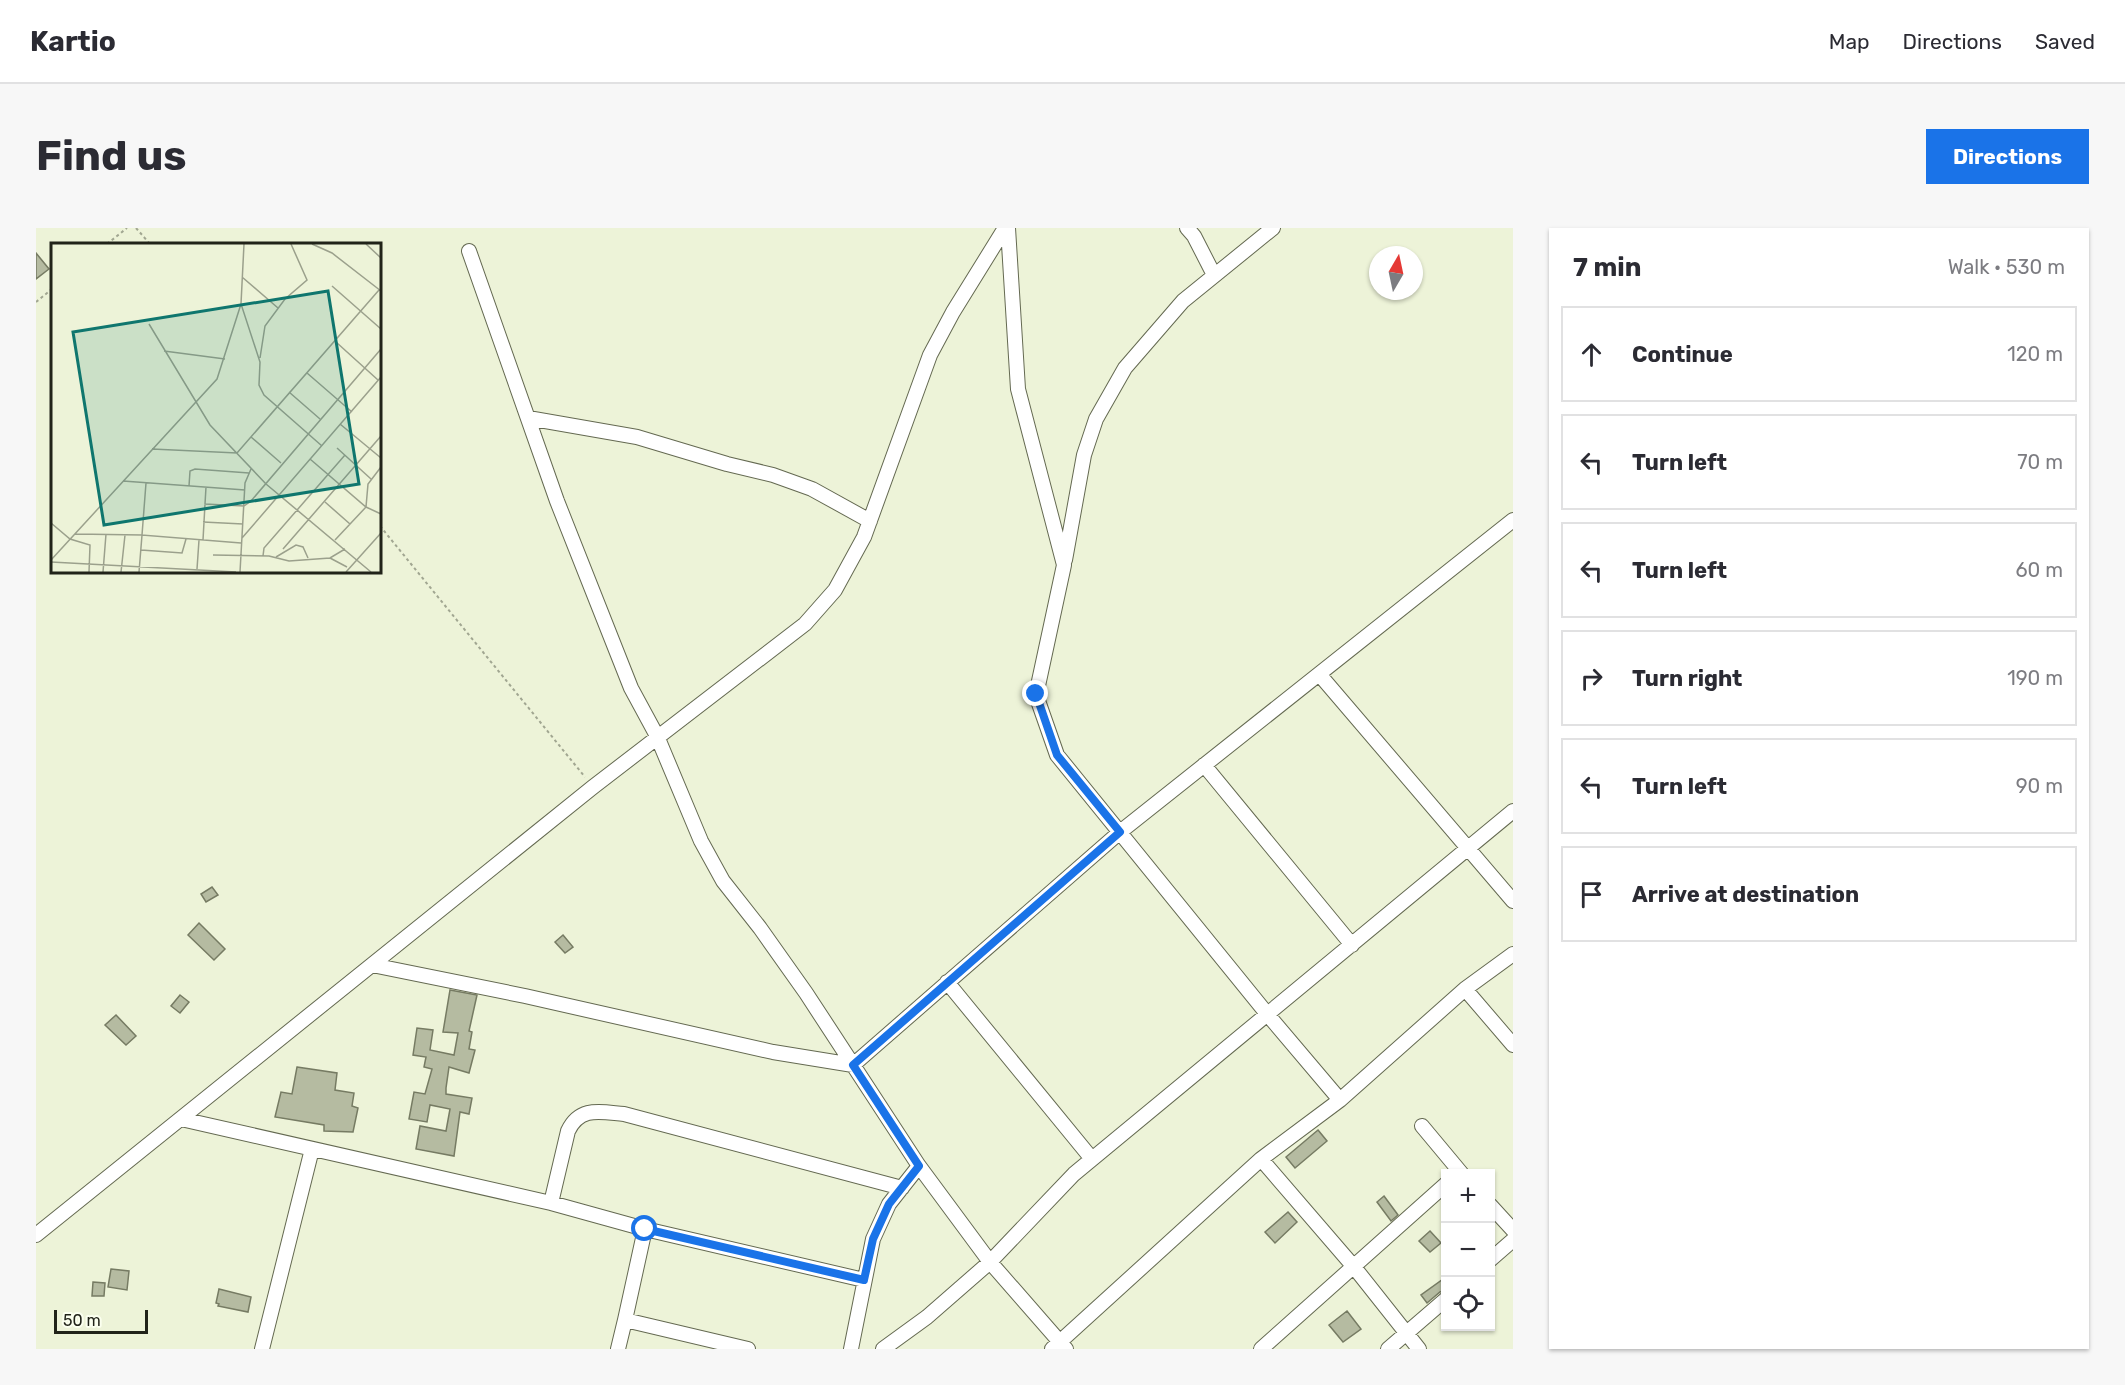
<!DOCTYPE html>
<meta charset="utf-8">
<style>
:root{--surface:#fff;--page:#f7f7f7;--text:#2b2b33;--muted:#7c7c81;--line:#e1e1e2;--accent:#1a73e8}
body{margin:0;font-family:Rubik,sans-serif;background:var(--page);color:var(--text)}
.controls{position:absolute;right:18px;bottom:18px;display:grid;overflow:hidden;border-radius:0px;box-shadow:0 2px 4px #0004}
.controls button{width:54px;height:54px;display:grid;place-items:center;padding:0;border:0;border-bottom:2px solid var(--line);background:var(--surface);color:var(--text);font:30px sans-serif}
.compass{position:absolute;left:1333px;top:18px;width:54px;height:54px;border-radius:50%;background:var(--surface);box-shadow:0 2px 4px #0004;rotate:9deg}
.scale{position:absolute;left:18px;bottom:15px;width:94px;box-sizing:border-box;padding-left:6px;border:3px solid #212319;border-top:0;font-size:16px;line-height:21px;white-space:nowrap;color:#212319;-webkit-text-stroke:4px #fbffef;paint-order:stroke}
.stop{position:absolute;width:18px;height:18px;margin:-14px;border:4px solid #1a73e8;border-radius:50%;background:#fff}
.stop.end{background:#1a73e8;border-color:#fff;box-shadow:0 2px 6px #0008}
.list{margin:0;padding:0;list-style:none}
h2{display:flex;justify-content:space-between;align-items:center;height:78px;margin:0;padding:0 24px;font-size:26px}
h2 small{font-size:20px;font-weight:400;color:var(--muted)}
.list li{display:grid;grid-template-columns:39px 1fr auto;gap:18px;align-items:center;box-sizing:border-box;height:96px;margin:0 12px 12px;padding:0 12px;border:2px solid var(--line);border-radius:0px}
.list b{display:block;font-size:22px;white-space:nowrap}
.list em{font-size:20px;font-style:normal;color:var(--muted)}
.icon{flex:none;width:33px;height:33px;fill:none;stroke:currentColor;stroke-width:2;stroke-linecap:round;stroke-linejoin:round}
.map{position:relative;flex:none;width:1477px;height:1121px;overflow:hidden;border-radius:0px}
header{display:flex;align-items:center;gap:36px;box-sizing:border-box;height:84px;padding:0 30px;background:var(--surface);border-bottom:2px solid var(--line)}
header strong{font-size:28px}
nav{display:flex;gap:33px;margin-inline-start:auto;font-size:21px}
.intro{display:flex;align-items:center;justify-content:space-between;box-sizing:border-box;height:144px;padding:0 36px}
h1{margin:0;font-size:42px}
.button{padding:15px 27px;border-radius:0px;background:var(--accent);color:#fff;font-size:21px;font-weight:700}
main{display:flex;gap:36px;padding:0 36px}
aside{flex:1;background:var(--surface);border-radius:0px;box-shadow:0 2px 4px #0004}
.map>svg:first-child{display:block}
.building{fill:#b5bba1;stroke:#767b63;stroke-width:1.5}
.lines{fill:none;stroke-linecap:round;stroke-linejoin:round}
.street-casing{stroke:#646951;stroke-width:16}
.path{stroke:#a1a691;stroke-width:2;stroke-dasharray:3 3;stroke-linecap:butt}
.street{stroke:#fff;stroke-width:14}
.route{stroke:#1a73e8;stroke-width:8}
.inset-road{fill:none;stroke:#9ba08c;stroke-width:1.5}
.view{fill:#0f766e;fill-opacity:0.15;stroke:#0f766e;stroke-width:3}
.inset-edge{fill:none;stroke:#212319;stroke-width:3}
</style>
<header>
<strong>Kartio</strong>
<nav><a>Map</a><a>Directions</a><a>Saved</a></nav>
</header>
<div class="intro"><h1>Find us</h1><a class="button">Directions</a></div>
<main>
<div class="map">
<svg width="1477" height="1121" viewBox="0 0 1477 1121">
<rect width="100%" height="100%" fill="#edf3d8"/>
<path class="building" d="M0 25 13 41 0 51Z
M176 659 182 667 170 674 165 666Z
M163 695 189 721 178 732 152 707Z
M527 707 537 719 529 725 519 714Z
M414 762 441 767 433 803 436 804 433 821 439 822 433 845 413 839 410 860V866L436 870 433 886 424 884 418 928 380 921 384 898 410 903 414 881 394 877 391 894 373 891 378 864 389 866 396 841 388 839 390 829 377 827 381 800 397 802 394 822 418 827 422 805 407 804Z
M144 767 153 774 144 785 135 778Z
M80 787 100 808 90 817 69 797Z
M261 839 301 845 299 862 318 865 316 878 322 880 317 904 288 903V897L239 889 245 864 256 866Z
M1282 902 1291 913 1259 940 1250 929Z
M1348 968 1362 987 1355 993 1341 974Z
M1252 984 1261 994 1239 1015 1229 1004Z
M1394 1003 1405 1015 1394 1024 1383 1013Z
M75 1041 93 1043 91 1062 72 1059Z
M1410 1049V1062L1404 1064 1391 1075 1385 1067Z
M57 1054 69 1055 68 1068H56Z
M183 1061 215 1069 212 1084 182 1078 183 1076 180 1075Z
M1311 1083 1325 1101 1307 1114 1293 1097Z"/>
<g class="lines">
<g class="street-casing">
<path id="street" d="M972 0 982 161 1028 337 1000 467 1021 527 1232 787 1304 872
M1151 0 1158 8 1178 47
M433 23 521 273 595 460 621 508 665 613 687 653 724 700 770 765 883 938 954 1034 1030 1121
M492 190 601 209 691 236 737 247 776 261 834 293
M1029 332 1048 227 1060 191 1089 140 1147 73 1237 0
M1283 446 1477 673
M1168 537 1316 717
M336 737 489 768 737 824 817 837 1084 604 1477 292
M911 754 1056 931
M1429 761 1477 817
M145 891 515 975 609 1001 828 1052
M1386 898 1426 946
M1225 931 1318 1039 1383 1121
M515 975 532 903C544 878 564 884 588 886L866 960
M1454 977 1477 1002
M609 1001 589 1092 712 1121
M0 1007 557 559 769 396 799 362 828 309 894 127 917 84 969 0
M1454 1032 1477 1012
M226 1121 276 921
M582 1121 589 1092
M815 1121 837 1011 853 976 883 938
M847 1121 891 1089 954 1034 1038 946 1477 583
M1016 1121 1225 931 1304 872 1429 761 1477 726
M1225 1121 1410 956
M1352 1121 1410 1071"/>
</g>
<path class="path" d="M100 0 114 16
M71 16 91 0
M0 74 16 61
M344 298 549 549"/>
<use href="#street" class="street"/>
</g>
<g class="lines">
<path class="route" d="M609 1001 828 1052 837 1011 853 976 883 938 817 837 1084 604 1021 527 1000 466"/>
</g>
<g transform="translate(15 15)">
<rect width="330" height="330" fill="#edf3d8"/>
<path class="inset-road" d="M193 1 190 61 209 119 208 142 213 152 271 203M261 1 281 10 330 48M315 1 330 15M191 34 227 65M281 43 330 86M98 81 159 182 215 241 320 329M285 99 327 137M113 108 174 116M209 115 214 83 234 56 256 37 240 1M256 130 301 169M238 149 269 176M289 181 330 215M200 194 230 220M286 205 320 236M101 206 186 210 328 47M259 216 315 264 330 271M72 238 194 247M138 243 139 228 144 226 198 230M155 244 154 261 193 263 200 258 330 106M274 259 299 281M152 279 192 281M0 280 19 296 39 302 38 329M24 291 91 292 95 240M191 295 330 134M152 297 154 261M284 297 315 264 317 241 330 224M232 306 330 193M90 307 131 310 135 296M162 312 218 313 238 318 279 315 294 306M212 313 213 305 294 212M225 314 245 302 252 304 257 315M279 315 296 324M0 317 166 136 190 61M0 319 185 329M146 326 148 297M52 329 55 291M70 329 74 292M88 329 91 292 190 300M189 329 194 240 200 226M295 329 330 290"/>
<path class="view" d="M277 48 308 241 53 282 22 89Z"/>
<rect width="330" height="330" class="inset-edge"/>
</g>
</svg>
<div class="controls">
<button>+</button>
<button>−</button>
<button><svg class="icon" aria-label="locate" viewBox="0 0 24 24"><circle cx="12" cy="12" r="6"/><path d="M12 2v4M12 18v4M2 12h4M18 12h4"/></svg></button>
</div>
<svg class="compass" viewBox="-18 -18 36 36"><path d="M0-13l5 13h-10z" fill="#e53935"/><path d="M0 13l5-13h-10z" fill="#7c7c81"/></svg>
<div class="scale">50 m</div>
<div class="stop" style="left:609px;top:1001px"></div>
<div class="stop end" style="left:1000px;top:466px"></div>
</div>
<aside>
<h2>7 min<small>Walk · 530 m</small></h2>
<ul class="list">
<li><svg class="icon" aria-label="ahead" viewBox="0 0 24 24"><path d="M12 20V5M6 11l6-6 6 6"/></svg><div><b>Continue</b></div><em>120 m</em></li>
<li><svg class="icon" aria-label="left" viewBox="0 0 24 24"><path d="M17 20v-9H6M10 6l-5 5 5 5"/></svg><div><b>Turn left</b></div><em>70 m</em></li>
<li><svg class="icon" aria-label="left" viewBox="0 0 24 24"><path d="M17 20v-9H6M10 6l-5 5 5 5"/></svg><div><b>Turn left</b></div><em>60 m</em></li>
<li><svg class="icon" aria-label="right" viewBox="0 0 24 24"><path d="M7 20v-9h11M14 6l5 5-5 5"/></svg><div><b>Turn right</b></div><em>190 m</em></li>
<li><svg class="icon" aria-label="left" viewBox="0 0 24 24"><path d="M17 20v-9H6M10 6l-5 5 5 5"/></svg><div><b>Turn left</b></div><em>90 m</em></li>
<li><svg class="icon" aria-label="arrive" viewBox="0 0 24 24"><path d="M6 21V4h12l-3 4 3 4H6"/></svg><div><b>Arrive at destination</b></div></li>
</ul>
</aside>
</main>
